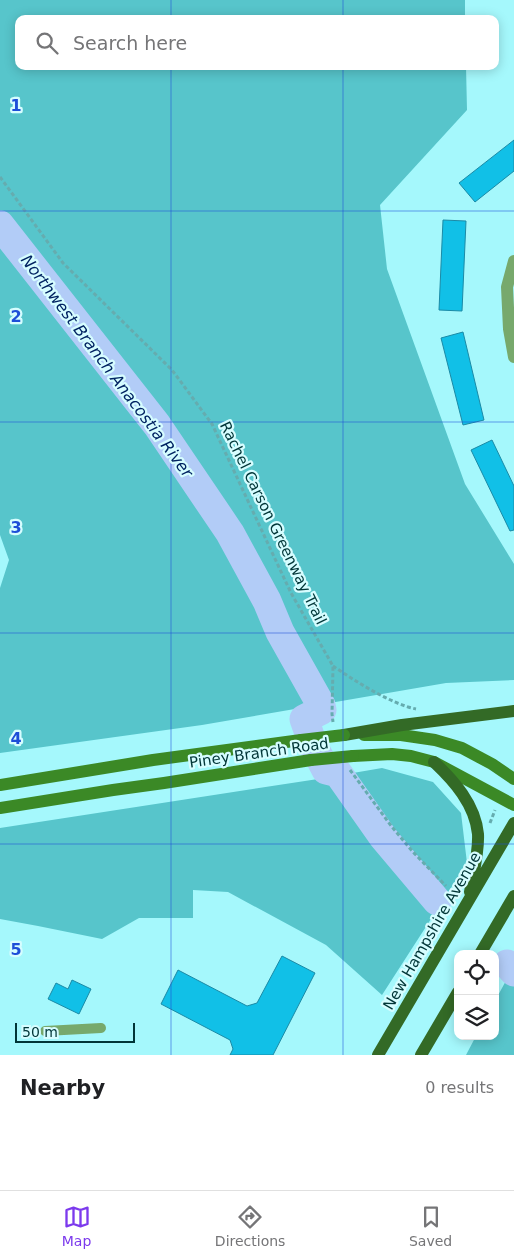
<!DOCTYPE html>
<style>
:root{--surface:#fff;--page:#f2f2f2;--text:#202124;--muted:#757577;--line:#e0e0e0;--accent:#7c3aed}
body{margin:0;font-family:"DejaVu Sans",sans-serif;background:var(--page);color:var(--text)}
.controls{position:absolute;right:15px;bottom:15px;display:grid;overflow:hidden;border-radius:10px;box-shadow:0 2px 12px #0003}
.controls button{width:45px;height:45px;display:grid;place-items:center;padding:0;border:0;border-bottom:1px solid var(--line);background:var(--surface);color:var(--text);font:25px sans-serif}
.scale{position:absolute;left:15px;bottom:12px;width:120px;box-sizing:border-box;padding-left:5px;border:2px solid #003537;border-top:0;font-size:14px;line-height:18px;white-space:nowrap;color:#003537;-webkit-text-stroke:4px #d6fdff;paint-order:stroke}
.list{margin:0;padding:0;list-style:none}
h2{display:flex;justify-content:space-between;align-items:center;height:65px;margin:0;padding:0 20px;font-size:21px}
h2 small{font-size:16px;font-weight:400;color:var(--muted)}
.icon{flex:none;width:28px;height:28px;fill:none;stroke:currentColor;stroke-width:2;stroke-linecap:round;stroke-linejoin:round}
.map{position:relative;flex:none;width:514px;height:1055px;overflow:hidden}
.search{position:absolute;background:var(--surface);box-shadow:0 2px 12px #0003;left:15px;right:15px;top:15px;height:55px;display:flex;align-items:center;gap:12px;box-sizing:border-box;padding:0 18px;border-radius:10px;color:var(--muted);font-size:19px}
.sheet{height:135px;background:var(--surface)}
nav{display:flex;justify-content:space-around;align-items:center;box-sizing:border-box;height:70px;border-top:1px solid var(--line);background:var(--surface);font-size:14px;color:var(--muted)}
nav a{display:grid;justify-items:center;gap:2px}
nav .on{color:var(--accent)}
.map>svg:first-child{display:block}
.forest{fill:#57c5cb}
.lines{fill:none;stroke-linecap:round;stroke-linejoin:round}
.river{stroke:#b2ccf7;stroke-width:29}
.building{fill:#11c0e7;stroke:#1b8aa6}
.path{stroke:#65acaf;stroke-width:3;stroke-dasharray:4 2.5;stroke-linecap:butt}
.lane{stroke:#77a96c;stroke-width:10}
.street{stroke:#77a96c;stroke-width:12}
.secondary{stroke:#3b8926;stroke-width:12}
.primary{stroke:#336a26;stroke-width:12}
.secondary-bridge{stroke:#3b8926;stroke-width:12}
.grid{fill:none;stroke:#1d4ed8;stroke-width:1;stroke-opacity:0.55}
.labels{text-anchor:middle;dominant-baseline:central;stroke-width:4.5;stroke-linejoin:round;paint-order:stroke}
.street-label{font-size:15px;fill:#003537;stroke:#d6fdff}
.water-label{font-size:16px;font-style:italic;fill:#002362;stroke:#d6fdff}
.grid-label{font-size:16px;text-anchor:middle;font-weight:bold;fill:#1d4ed8;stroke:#d6fdff;stroke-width:4.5;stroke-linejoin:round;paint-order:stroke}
</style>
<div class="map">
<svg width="514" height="1055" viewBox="0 0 514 1055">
<rect width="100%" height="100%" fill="#a5f8fc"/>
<path class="forest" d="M0 0H465V19H19V66H466L467 110 380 205 387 269 465 484 514 564V680L446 683 202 725 0 753V588L9 560 0 535Z
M382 768 433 782 461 813 467 863 382 995 326 945 228 892 193 890V918H139L102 939 38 926 0 919V828L318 779Z
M514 966V1055H466L476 1036H495V1001Z"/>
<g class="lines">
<path class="river" d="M0 225 157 425 230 533 267 601 280 632 321 705 322 710 304 719 314 747 326 770 338 773 383 837 437 901
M507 964 514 972"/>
</g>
<path class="building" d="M514 140V171L475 202 459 183Z
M443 220 466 221 462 311 439 310Z
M463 332 484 420 463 425 441 338Z
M492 440 514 486V530L510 531 471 450Z
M282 956 315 973 273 1055H230L233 1049 230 1040 161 1004 178 970 247 1006 257 1003Z
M72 980 91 989 79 1014 48 999 56 983 68 989Z"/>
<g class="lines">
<path class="path" d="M0 177 63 263 172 370 212 424 291 593 333 666 332 714 333 722
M333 666C355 681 391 704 416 709
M350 770 392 827 413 852 446 886
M490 823 495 810"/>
<path class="lane" d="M45 1031 101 1028"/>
<path class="street" d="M514 261 507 287 509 329 514 357"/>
<path class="secondary" d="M364 735H401L435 740 462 748 492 764 514 779
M353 756 392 754 411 756 434 762 514 805
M0 785 153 760 301 740
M0 808 113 790 164 783 311 760"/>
<path class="primary" d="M344 735 402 725 514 711
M434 762C454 781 475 804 478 834 479 853 473 874 470 892
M480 954 514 896
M378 1055 514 823
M421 1055 458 992"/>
<path class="secondary-bridge" d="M301 740 344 735
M311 760 353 756"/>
</g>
<path class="grid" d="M171 0V19M343 0V19M171 66V1055M343 66V1055M0 211H514M0 422H514M0 633H514M0 844H514"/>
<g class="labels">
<g class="street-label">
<text transform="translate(273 523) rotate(64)">Rachel Carson Greenway Trail</text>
<text transform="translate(259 753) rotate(-8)">Piney Branch Road</text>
<text transform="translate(432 931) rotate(-60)">New Hampshire Avenue</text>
</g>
<g class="water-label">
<text transform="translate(107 366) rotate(53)">Northwest Branch Anacostia River</text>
</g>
</g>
<g class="grid-label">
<text x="16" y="111">1</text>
<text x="16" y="322">2</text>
<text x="16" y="533">3</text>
<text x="16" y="744">4</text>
<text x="16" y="955">5</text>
</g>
</svg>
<div class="controls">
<button><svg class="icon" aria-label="locate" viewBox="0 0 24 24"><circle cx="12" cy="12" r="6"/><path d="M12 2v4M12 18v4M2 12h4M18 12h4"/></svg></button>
<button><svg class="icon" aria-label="layers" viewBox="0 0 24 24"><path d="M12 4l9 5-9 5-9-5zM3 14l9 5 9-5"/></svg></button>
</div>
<div class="scale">50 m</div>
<div class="search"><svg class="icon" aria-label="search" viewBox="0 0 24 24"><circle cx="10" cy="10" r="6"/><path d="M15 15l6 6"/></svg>Search here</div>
</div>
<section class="sheet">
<h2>Nearby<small>0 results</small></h2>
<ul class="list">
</ul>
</section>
<nav>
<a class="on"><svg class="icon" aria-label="map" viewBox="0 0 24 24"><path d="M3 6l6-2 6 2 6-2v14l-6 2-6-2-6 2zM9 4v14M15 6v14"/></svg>Map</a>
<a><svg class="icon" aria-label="directions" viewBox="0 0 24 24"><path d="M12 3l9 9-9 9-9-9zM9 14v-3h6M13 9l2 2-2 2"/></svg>Directions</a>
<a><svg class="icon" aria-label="saved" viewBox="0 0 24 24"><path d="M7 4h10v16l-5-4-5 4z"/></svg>Saved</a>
</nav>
